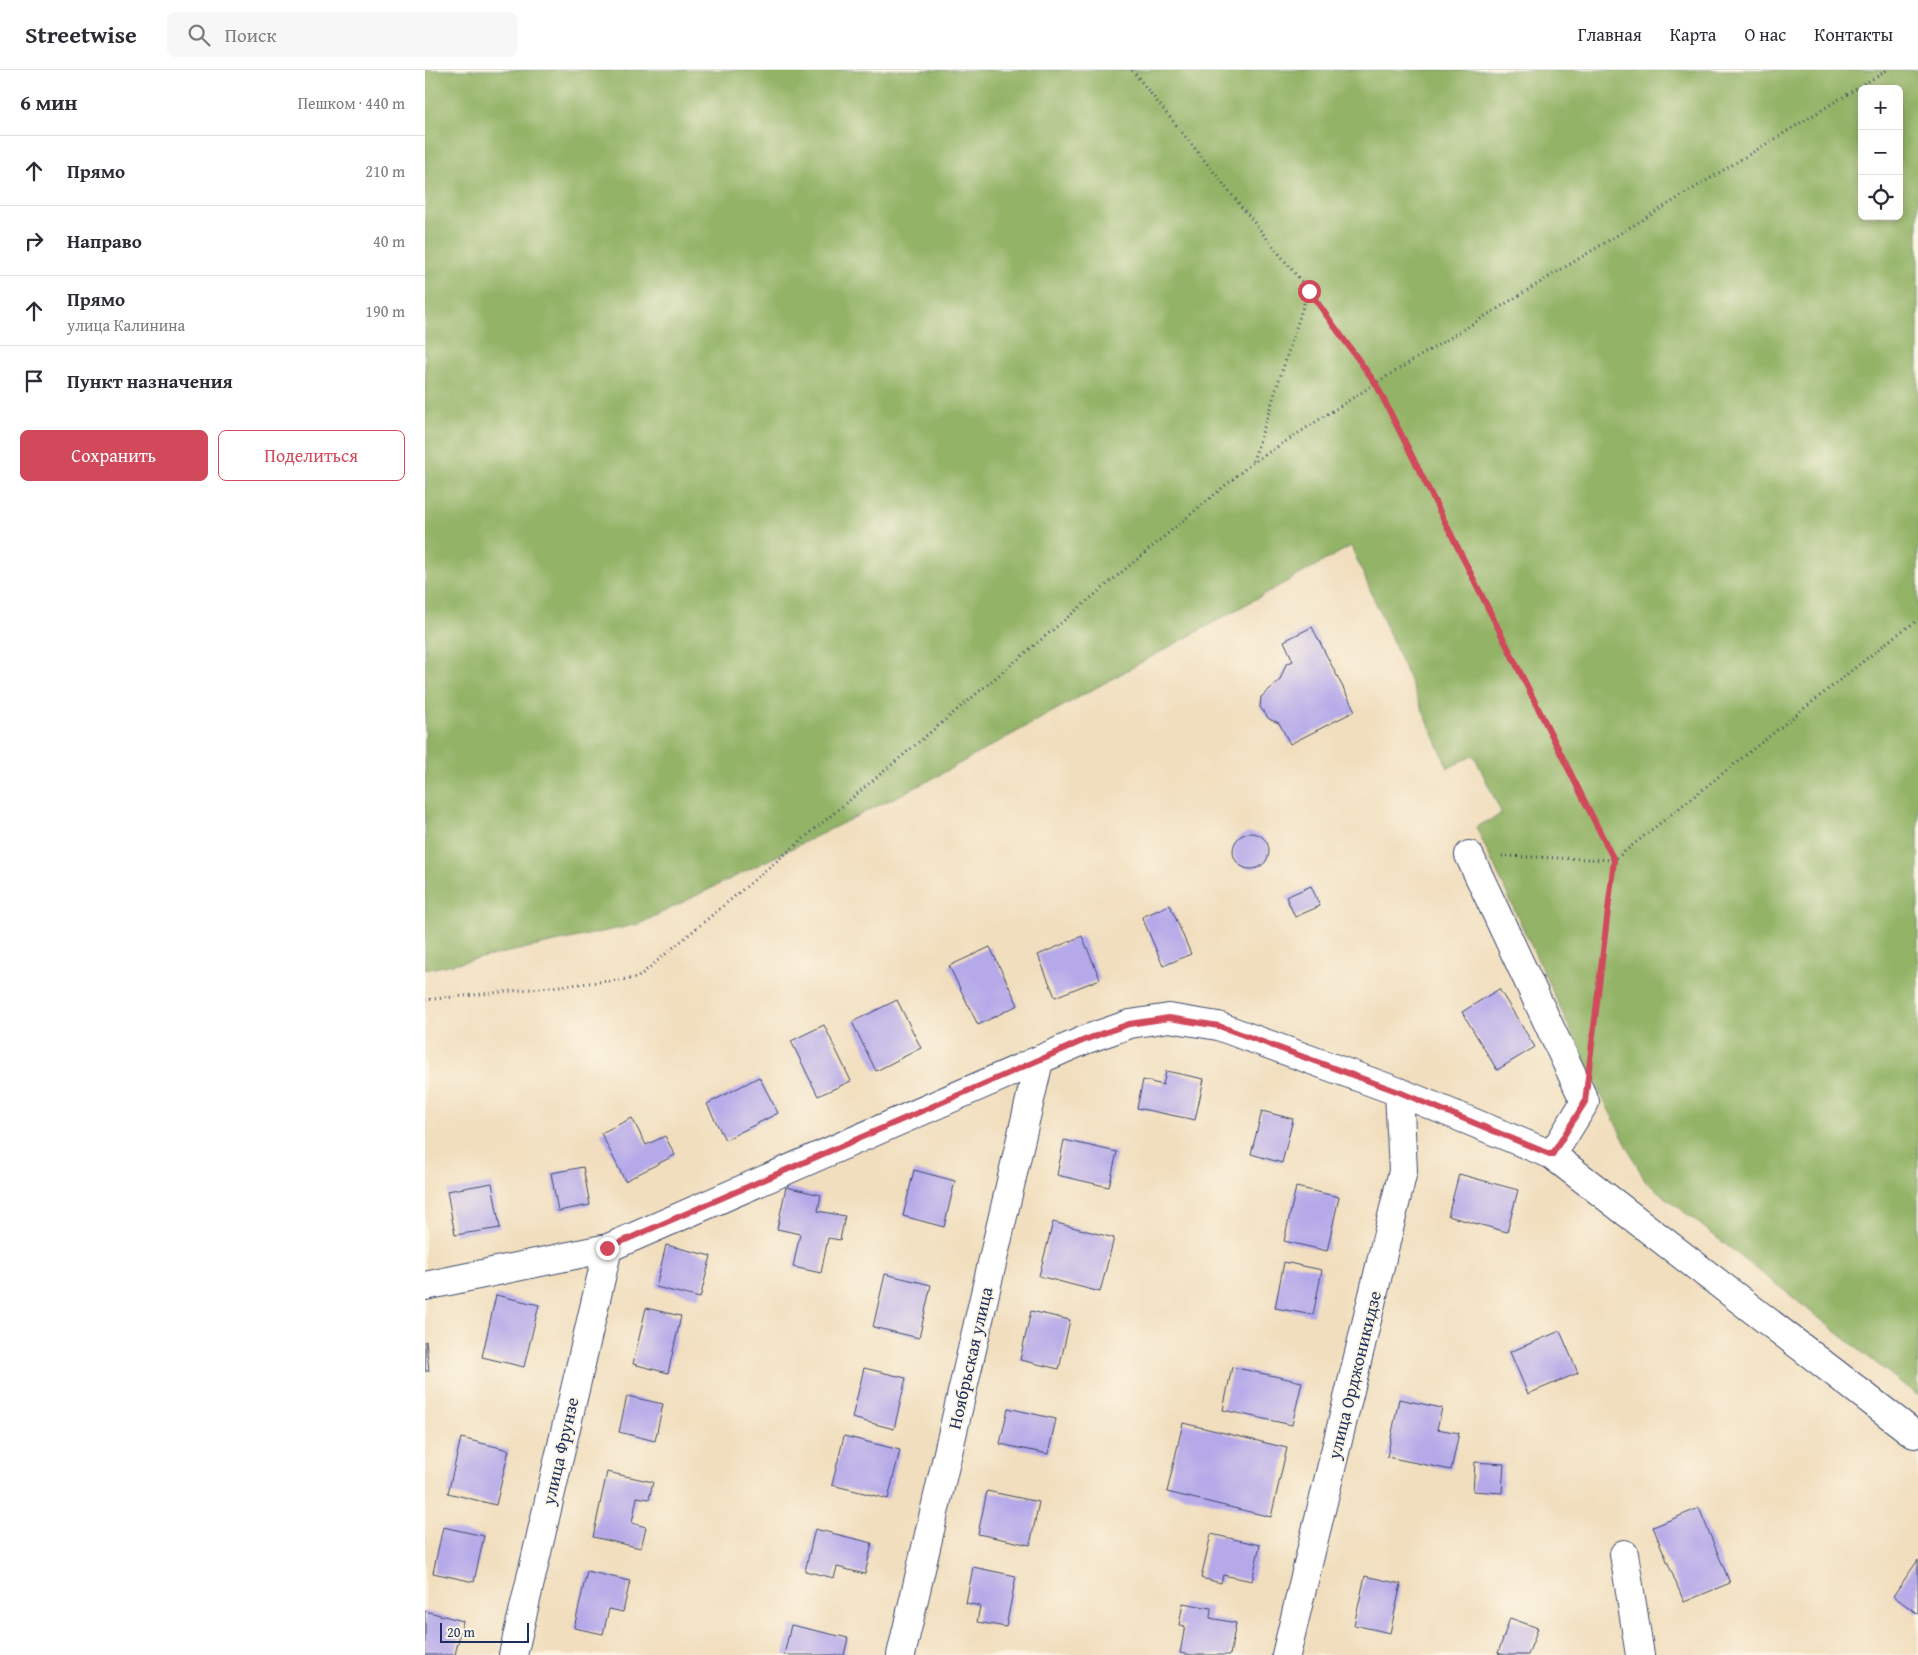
<!DOCTYPE html>
<html lang="ru">
<meta charset="utf-8">
<style>
:root{--surface:#fff;--page:#f7f7f7;--text:#2b2b33;--muted:#7c7c81;--line:#e1e1e2;--accent:#d1495b}
body{margin:0;font-family:"Gentium Book Plus",serif;background:var(--page);color:var(--text)}
.controls{position:absolute;right:15px;top:15px;display:grid;overflow:hidden;border-radius:8px;box-shadow:0 2px 8px #0003}
.controls button{width:45px;height:45px;display:grid;place-items:center;padding:0;border:0;border-bottom:1px solid var(--line);background:var(--surface);color:var(--text);font:25px sans-serif}
.scale{position:absolute;left:15px;bottom:12px;width:89px;box-sizing:border-box;padding-left:5px;border:2px solid #1b2f5e;border-top:0;font-size:14px;line-height:18px;white-space:nowrap;color:#1b2f5e;-webkit-text-stroke:4px #fcf5e5;paint-order:stroke}
.stop{position:absolute;width:15px;height:15px;margin:-11px;border:4px solid #d1495b;border-radius:50%;background:#fff}
.stop.end{background:#d1495b;border-color:#fff;box-shadow:0 1px 5px #0008}
.list{margin:0;padding:0;list-style:none}
h2{display:flex;justify-content:space-between;align-items:center;height:65px;margin:0;padding:0 20px;font-size:21px}
h2 small{font-size:16px;font-weight:400;color:var(--muted)}
.list li{display:grid;grid-template-columns:32px 1fr auto;gap:15px;align-items:center;box-sizing:border-box;height:70px;padding:0 20px;border-top:1px solid var(--line)}
.list b{display:block;font-size:19px;white-space:nowrap}
.list p{margin:0;font-size:16px;white-space:nowrap;color:var(--muted)}
.list em{font-size:16px;font-style:normal;color:var(--muted)}
.actions{display:flex;gap:10px;padding:15px 20px}
.actions a{flex:1;padding:11px 0;border:1px solid var(--accent);border-radius:8px;text-align:center;font-size:18px;color:var(--accent)}
.actions .main{background:var(--accent);color:#fff}
.icon{flex:none;width:28px;height:28px;fill:none;stroke:currentColor;stroke-width:2;stroke-linecap:round;stroke-linejoin:round}
.map{position:relative;flex:none;width:1493px;height:1585px;overflow:hidden}
header{display:flex;align-items:center;gap:30px;box-sizing:border-box;height:70px;padding:0 25px;background:var(--surface);border-bottom:1px solid var(--line)}
header strong{font-size:24px}
nav{display:flex;gap:28px;margin-inline-start:auto;font-size:18px}
.search{width:350px;height:45px;background:var(--page);display:flex;align-items:center;gap:12px;box-sizing:border-box;padding:0 18px;border-radius:8px;color:var(--muted);font-size:19px}
main{display:flex}
aside{flex:1;background:var(--surface)}
.map>svg:first-child{display:block}
.forest{fill:#93b366;stroke:#577162;fill-rule:evenodd}
.building{fill:#b5a9e9}
.lines{fill:none;stroke-linecap:round;stroke-linejoin:round}
.minor-casing{stroke:#3b496c;stroke-width:30}
.path{stroke:#3b496c;stroke-width:3;stroke-dasharray:1 4;stroke-linecap:butt}
.minor{stroke:#fff;stroke-width:28}
.route{stroke:#d1495b;stroke-width:6}
.labels{text-anchor:middle;dominant-baseline:central;stroke-width:4;stroke-linejoin:round;paint-order:stroke}
.street-label{font-size:18px;fill:#1b2f5e;stroke:#fcf5e5}
</style>
<header>
<strong>Streetwise</strong>
<div class="search"><svg class="icon" aria-label="search" viewBox="0 0 24 24"><circle cx="10" cy="10" r="6"/><path d="M15 15l6 6"/></svg>Поиск</div>
<nav><a>Главная</a><a>Карта</a><a>О нас</a><a>Контакты</a></nav>
</header>
<main>
<aside>
<h2>6 мин<small>Пешком · 440 m</small></h2>
<ul class="list">
<li><svg class="icon" aria-label="ahead" viewBox="0 0 24 24"><path d="M12 20V5M6 11l6-6 6 6"/></svg><div><b>Прямо</b></div><em>210 m</em></li>
<li><svg class="icon" aria-label="right" viewBox="0 0 24 24"><path d="M7 20v-9h11M14 6l5 5-5 5"/></svg><div><b>Направо</b></div><em>40 m</em></li>
<li><svg class="icon" aria-label="ahead" viewBox="0 0 24 24"><path d="M12 20V5M6 11l6-6 6 6"/></svg><div><b>Прямо</b><p>улица Калинина</p></div><em>190 m</em></li>
<li><svg class="icon" aria-label="arrive" viewBox="0 0 24 24"><path d="M6 21V4h12l-3 4 3 4H6"/></svg><div><b>Пункт назначения</b></div></li>
</ul>
<div class="actions"><a class="main">Сохранить</a><a>Поделиться</a></div>
</aside>
<div class="map">
<svg width="1493" height="1585" viewBox="0 0 1493 1585">
<rect width="100%" height="100%" fill="#fcf5e5"/>
<filter id="ink" filterUnits="userSpaceOnUse"><feTurbulence type="fractalNoise" baseFrequency=".02" numOctaves="2"/><feDisplacementMap in="SourceGraphic" scale="10" xChannelSelector="R" yChannelSelector="G"/><feConvolveMatrix kernelMatrix="1 2 1 2 8 2 1 2 1" color-interpolation-filters="sRGB"/></filter>
<filter id="wash" filterUnits="userSpaceOnUse"><feTurbulence type="fractalNoise" baseFrequency=".0096" numOctaves="4" result="noise"/><feDisplacementMap in="SourceGraphic" scale="20" xChannelSelector="R" yChannelSelector="G"/><feGaussianBlur stdDeviation="1.12" result="paint"/><feColorMatrix in="noise" values="0 0 0 0 0 0 0 0 0 0 0 0 0 0 0 0 0 1.4 0 .05"/><feComposite in="paint" operator="in"/></filter>
<g filter="url(#wash)">
<rect width="100%" height="100%" fill="#f1debe"/>
<path class="forest" d="M0 0H1493V1326L1220 1111 1171 1015 1051 757 1077 744 1049 685 1023 698 926 476 505 710 214 854 0 900ZM1437 19H1474V146H1437Z"/>
<g id="blocks">
<path class="building" d="M887 557 930 641 865 674 854 653 844 649 835 637 836 627 855 610 861 594 868 591 859 571Z
M808 781a18 18 0 1 1 36 0a18 18 0 1 1-36 0Z
M886 816 895 836 870 847 861 827Z
M745 835 766 884 738 896 717 847Z
M657 866 675 909 630 927 613 885Z
M565 877 593 935 553 955 524 896Z
M1074 919 1110 977 1072 1000 1037 942Z
M472 930 496 978 451 1001 427 952Z
M399 955 426 1011 393 1026 366 971Z
M741 1001 779 1009 770 1050 712 1038 718 1010 738 1015Z
M334 1007 353 1043 300 1070 282 1034Z
M837 1041 868 1049 857 1093 826 1084Z
M207 1048 221 1075 240 1066 250 1085 200 1111 176 1063Z
M639 1070 692 1082 684 1117 632 1105Z
M158 1097 165 1135 133 1141 126 1103Z
M489 1100 530 1111 519 1157 478 1146Z
M1034 1104 1093 1120 1082 1162 1023 1146Z
M67 1113 75 1158 30 1165 22 1121Z
M361 1117 396 1125 393 1141 420 1146 415 1170 403 1168 396 1203 368 1197 375 1164 352 1159Z
M871 1117 914 1127 902 1181 859 1171Z
M628 1152 689 1168 675 1222 614 1206Z
M241 1175 286 1186 275 1228 231 1217Z
M859 1192 897 1200 888 1245 850 1238Z
M460 1204 506 1215 494 1268 448 1257Z
M71 1225 114 1235 99 1297 57 1287Z
M221 1238 256 1246 243 1303 208 1294Z
M606 1241 645 1250 634 1299 595 1290Z
M1135 1261 1153 1303 1103 1324 1085 1282Z
M0 1271H1L4 1301H0Z
M807 1297 877 1312 867 1355 798 1340Z
M439 1298 481 1308 469 1359 427 1348Z
M202 1326 238 1334 230 1371 194 1362Z
M974 1329 1017 1338 1012 1359 1034 1363 1026 1400 962 1387Z
M583 1338 631 1349 623 1384 575 1374Z
M758 1353 862 1378 846 1447 742 1422Z
M419 1366 475 1380 463 1429 407 1415Z
M36 1368 84 1380 71 1435 23 1423Z
M1050 1392 1079 1394 1077 1423 1048 1421Z
M182 1402 228 1412 224 1429 212 1427 207 1453 221 1457 216 1478 168 1467Z
M562 1421 614 1432 605 1475 553 1464Z
M1274 1438 1305 1513 1259 1532 1228 1457Z
M18 1457 59 1466 49 1512 8 1503Z
M390 1459 447 1473 440 1504 412 1497 409 1508 380 1501Z
M786 1464 835 1475 827 1511 798 1505 796 1513 776 1508Z
M1493 1490V1544L1468 1526Z
M548 1497 591 1506 581 1557 552 1552 555 1536 541 1533Z
M162 1501 205 1511 198 1542 184 1539 178 1564 149 1558Z
M940 1506 976 1514 965 1563 929 1555Z
M758 1533 786 1538 785 1548 811 1553 805 1585H766L755 1583 760 1556 754 1555Z
M0 1541 38 1551 30 1585H0Z
M1085 1548 1113 1558 1103 1585H1079L1073 1583Z
M366 1555 423 1568 419 1585H359Z"/>
</g>
</g>
<g filter="url(#ink)">
<use href="#blocks" fill-opacity="0" stroke="#3b496c" stroke-width="1"/>
<g class="lines">
<g class="minor-casing">
<path id="minor" d="M1127 1085 1489 1364
M0 1216 183 1178 662 969 705 954 744 948 793 956 974 1022 1127 1085 1160 1032 1044 785
M1199 1484 1215 1585
M88 1585 183 1178
M476 1585 614 991
M861 1585 978 1101 974 1022"/>
</g>
<path class="path" d="M707 0 884 221 951 313 1189 790 1167 976
M828 391 883 221
M1077 786 1189 790 1470 566 1493 550
M0 930 212 908 827 393 951 313 1462 0"/>
<use href="#minor" class="minor"/>
</g>
</g>
<g class="lines" filter="url(#ink)">
<path class="route" d="M182 1178 662 969 704 954 744 948 794 956 974 1022 1127 1085 1160 1032 1189 790 951 314 884 221"/>
</g>
<g class="labels">
<g class="street-label">
<text transform="translate(545 1288) rotate(-77)">Ноябрьская улица</text>
<text transform="translate(929 1305) rotate(-76)">улица Орджоникидзе</text>
<text transform="translate(135 1381) rotate(-77)">улица Фрунзе</text>
</g>
</g>
</svg>
<div class="controls">
<button>+</button>
<button>−</button>
<button><svg class="icon" aria-label="locate" viewBox="0 0 24 24"><circle cx="12" cy="12" r="6"/><path d="M12 2v4M12 18v4M2 12h4M18 12h4"/></svg></button>
</div>
<div class="scale">20 m</div>
<div class="stop" style="left:884px;top:221px"></div>
<div class="stop end" style="left:182px;top:1178px"></div>
</div>
</main>
